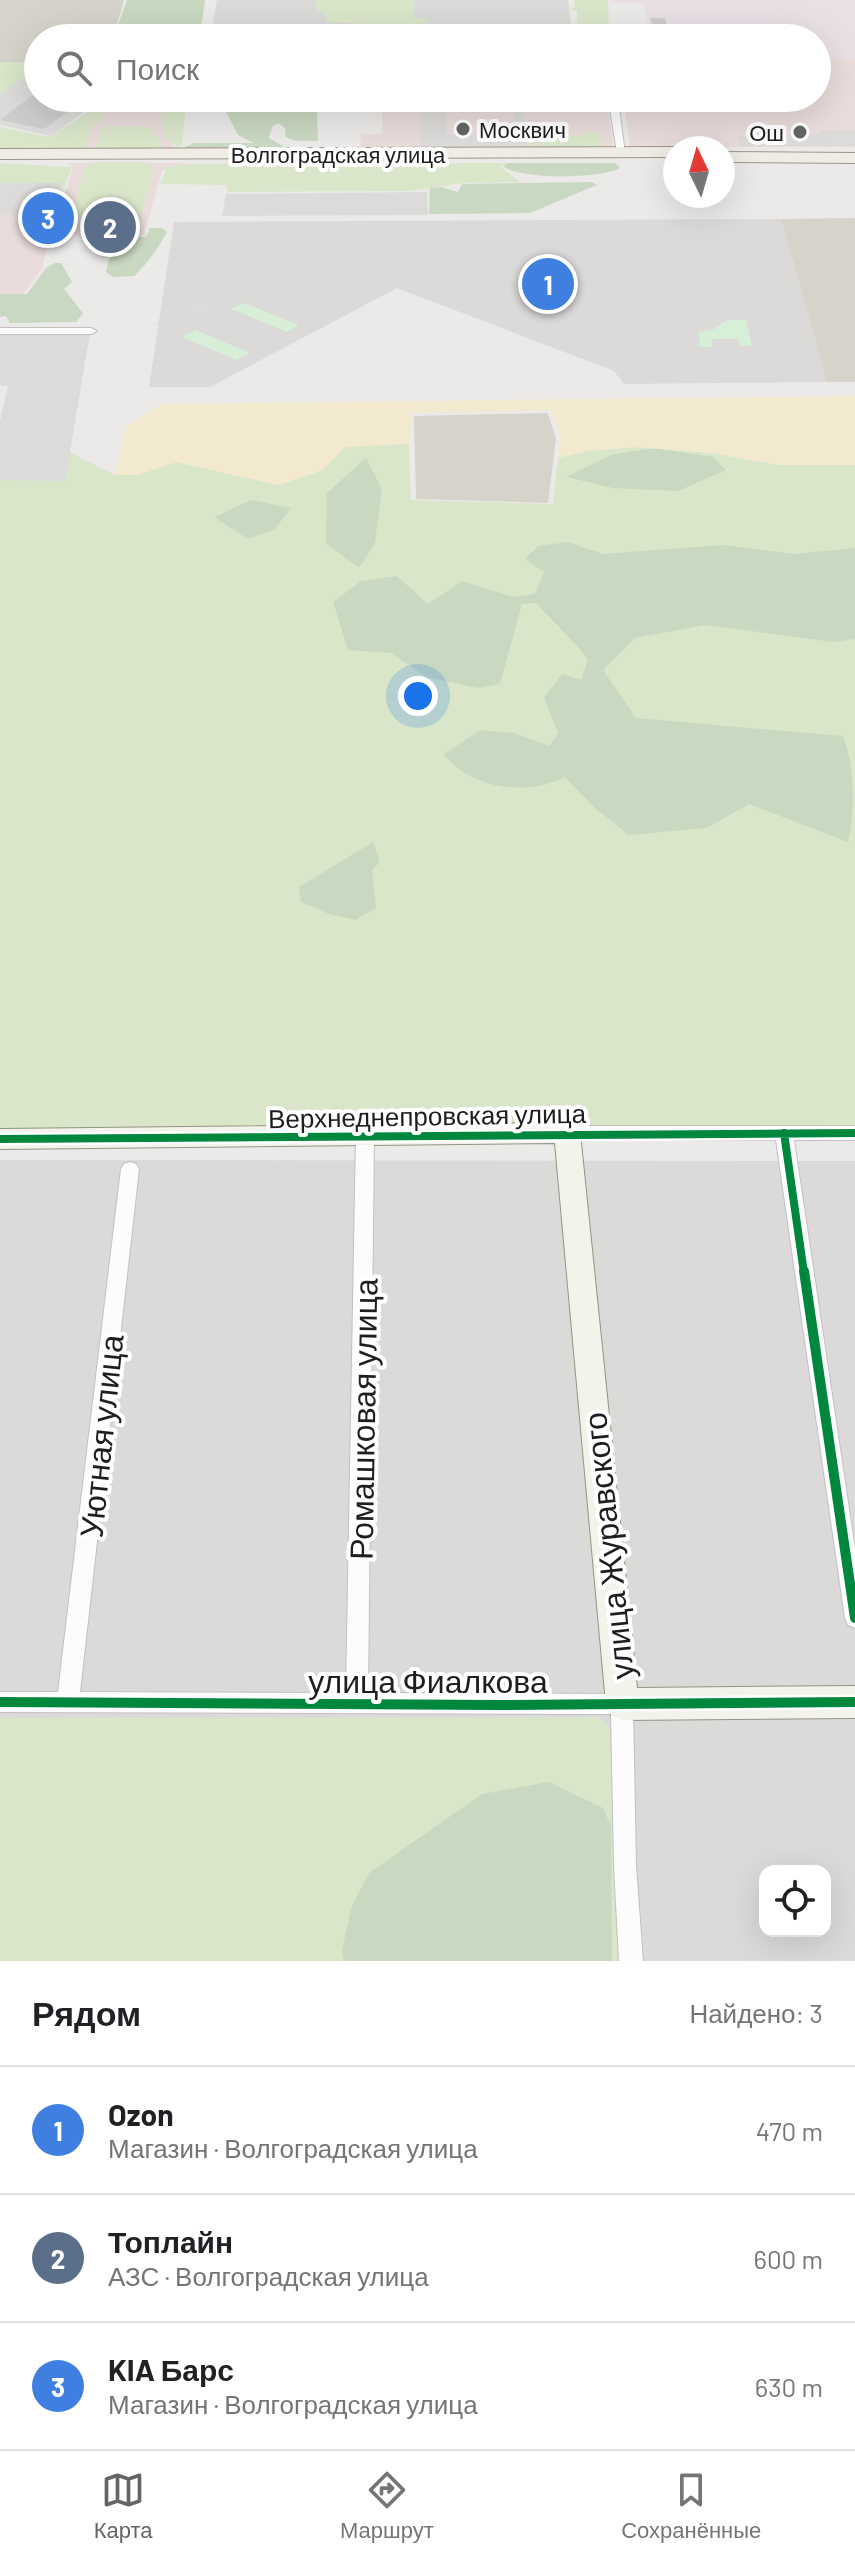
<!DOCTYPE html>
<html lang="ru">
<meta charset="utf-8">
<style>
:root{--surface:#fff;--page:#f2f2f2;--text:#202124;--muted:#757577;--line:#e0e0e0;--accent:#666565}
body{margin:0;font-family:Barlow,sans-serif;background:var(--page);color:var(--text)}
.controls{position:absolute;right:24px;bottom:24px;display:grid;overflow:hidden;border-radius:16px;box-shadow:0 8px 32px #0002}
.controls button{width:72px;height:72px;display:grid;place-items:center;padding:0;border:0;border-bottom:2px solid var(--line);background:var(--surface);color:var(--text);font:40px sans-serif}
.compass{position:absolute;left:663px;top:136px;width:72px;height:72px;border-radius:50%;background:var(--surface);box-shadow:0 8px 32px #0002;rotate:355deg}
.you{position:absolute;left:418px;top:696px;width:28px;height:28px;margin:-20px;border:6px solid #fff;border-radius:50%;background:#1a73e8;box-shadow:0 0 0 12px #1a73e833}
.badge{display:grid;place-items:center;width:52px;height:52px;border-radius:50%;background:var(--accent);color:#fff;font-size:26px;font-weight:700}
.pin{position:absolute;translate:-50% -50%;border:4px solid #fff;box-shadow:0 2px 8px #0006}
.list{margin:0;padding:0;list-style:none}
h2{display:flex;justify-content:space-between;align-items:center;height:104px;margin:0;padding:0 32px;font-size:34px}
h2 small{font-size:26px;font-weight:400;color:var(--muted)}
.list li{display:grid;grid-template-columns:52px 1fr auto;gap:24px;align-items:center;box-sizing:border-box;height:128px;padding:0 32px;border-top:2px solid var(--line)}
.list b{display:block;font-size:30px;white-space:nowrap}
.list p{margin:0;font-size:26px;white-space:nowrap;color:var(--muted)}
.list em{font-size:26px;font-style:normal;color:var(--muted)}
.icon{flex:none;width:44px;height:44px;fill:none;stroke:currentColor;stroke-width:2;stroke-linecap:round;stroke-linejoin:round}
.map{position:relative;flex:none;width:855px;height:1961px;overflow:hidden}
.search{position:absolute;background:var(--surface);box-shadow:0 8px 32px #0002;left:24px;right:24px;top:24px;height:88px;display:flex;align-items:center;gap:20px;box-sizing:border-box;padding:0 28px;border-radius:44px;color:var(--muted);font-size:30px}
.sheet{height:488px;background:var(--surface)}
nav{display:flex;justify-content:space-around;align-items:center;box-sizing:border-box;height:112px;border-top:2px solid var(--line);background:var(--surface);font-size:22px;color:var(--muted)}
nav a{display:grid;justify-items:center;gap:4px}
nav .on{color:var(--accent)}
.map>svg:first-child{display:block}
.residential{fill:#dbdad9;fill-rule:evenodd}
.commercial{fill:#e9dcdb}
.industrial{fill:#e9e0e6}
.construction{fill:#d5d3ca}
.grass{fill:#dae6ca}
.forest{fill:#c9d8c0}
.sand{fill:#f2e9cf}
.park{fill:#d8efd7}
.parking{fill:#dcdbda}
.building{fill:#cfcdcb}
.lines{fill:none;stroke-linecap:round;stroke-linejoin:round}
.street-casing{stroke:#c2c1c0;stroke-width:2}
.secondary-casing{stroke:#939482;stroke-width:2}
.primary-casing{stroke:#a09687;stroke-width:2}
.street{fill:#fcfcfc;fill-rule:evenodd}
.secondary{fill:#f3f2eb;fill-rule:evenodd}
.primary{fill:#efebe5;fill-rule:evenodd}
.cycleway-far1-casing{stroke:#fff;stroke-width:13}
.cycleway-casing{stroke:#fff;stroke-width:15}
.cycleway-far1{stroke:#00873e;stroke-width:8}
.cycleway{stroke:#00873e;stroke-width:10}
.poi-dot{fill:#666565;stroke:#fff;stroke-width:3}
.labels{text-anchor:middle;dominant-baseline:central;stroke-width:8;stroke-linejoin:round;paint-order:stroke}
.far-poi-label{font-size:22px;fill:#1e1e1e;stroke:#fff;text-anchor:start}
.far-street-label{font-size:22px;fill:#1e1e1e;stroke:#fff}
.street-label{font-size:26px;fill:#1e1e1e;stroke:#fff}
.near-street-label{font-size:32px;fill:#1e1e1e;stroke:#fff}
</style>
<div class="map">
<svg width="855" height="1961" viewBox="0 0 855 1961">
<rect width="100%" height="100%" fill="#eceae8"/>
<path class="residential" d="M217 0H568L573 38H210Z
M781 219 827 382 624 384 614 371 397 288 210 387H149L174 222Z
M0 1160 855 1161V1961H0ZM765 1871H825V1931H765Z"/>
<path class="commercial" d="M817 59H855V147H630L623 98H817Z
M382 98H606L614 150 360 152 361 134H382Z
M108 103H160L161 115 172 146 188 153 85 149 90 127 105 116Z
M67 163H186L162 171 144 235H53L73 167Z
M0 184H63L42 268 21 297 0 296Z"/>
<path class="industrial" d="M610 0H855V59H817V38H651L644 3H610Z"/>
<path class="construction" d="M0 0H124L113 38H38V62H0Z
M855 218V382H827L781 219Z
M548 413 556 439 548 503 416 499 414 416Z"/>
<path class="grass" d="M317 0H414V18L427 19 426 27H416V38H380L376 24 326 22V16L315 8Z
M574 0H608L609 32 616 33V38H576L582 37 574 33 579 32 578 27 572 26 577 21V11L570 10 575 6Z
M0 62H38V73L0 97Z
M187 98 182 145 177 147 165 138 159 103H109L105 116 91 127 85 149 0 151V127L50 137 108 99Z
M109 126 150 127 164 148 95 149 100 130Z
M586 132H599L602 149H532L531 136 582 135Z
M95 162H145L154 167 143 212C130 220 88 221 74 215L73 209 85 166Z
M0 163 72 167 65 186 61 188 0 183Z
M506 163 501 167 520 182 464 183 411 191 228 192 226 185 160 184 167 167 189 164Z
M379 443 409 444 411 500 553 504 558 458 587 451 633 447 712 453 780 465H855V1128L0 1132V480H64L69 452 115 475H137L176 462 278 485 323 470 345 447Z
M598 1717 610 1726 623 1961H0V1718Z"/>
<path class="forest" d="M127 0H205L200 38 122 35 117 28Z
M219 98H265L264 108 271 109C286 98 302 103 317 111L318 141H295L286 137 285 128 278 123 272 127 269 138 288 149 191 151 185 147 194 143H254L238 135Z
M508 163H615L620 168C601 179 519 180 503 166Z
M592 182 597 185 530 213 429 214 430 188 441 187 458 192 462 184Z
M150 228H162L167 232C157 250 149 262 134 276L113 277 106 272 109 259 118 252 120 243 125 237H146Z
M55 263H61L72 282 64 289 83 313 76 322 10 323 6 316 0 317V294H27L46 268Z
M654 448 713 457 726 470 678 491 613 488 566 477 611 455Z
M366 458 382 489 375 543 359 568 326 543 327 493Z
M251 500 291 508 275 529 248 539 214 517Z
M568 542 603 554 722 545 794 554 855 548V639L833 642 705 625 635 638 603 670 636 718 843 736C855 766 855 812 848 842L749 804 707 828 629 835 596 809 565 777C527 796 471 790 444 754L480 730 514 733 550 746 558 733 544 698 562 674 581 680 588 660C578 644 551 620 536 603L522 604 500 684 478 688 426 677 391 653 348 650 333 602 361 581 397 576 428 604 462 581 513 597 535 594 544 572 525 559 538 546Z
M373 842 380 862 372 870 376 908 356 920 329 914 301 902 299 887Z
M549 1782 603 1808 611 1826 612 1961H344L342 1950 352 1906 369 1873 482 1794Z"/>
<path class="sand" d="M855 396V465H780L712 453 632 447 587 451 558 458 561 437 551 410 412 413 409 444 345 447 323 470 278 485 177 462 137 475H115L127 426 161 404Z"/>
<path class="park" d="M244 303 299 325 287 332 232 309Z
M728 320H746L752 346H741L738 339H711L713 347H700L699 332 714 329Z
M195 330 250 353 237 360 182 337Z"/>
<path class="parking" d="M33 71H38V98H103L51 136 0 125V94Z
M419 98H445L447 135 515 134 513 113 504 112 503 98H521L527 150H421Z
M819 130H855V146H741L737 136 820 134Z
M0 183H61L51 215H0Z
M427 192 428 215 222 216 226 194Z
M208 296 221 302 211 307 215 309 194 321 189 319 169 330 156 324Z
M0 333H90L65 481 0 480V421L8 386 0 385Z"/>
<path class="building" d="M650 18H665L670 38H655Z
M38 91V98H87L44 129 0 120Z"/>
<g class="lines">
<g class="street-casing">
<path id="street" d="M608 98H618L625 154 617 152Z
M0 328H91L97 331 91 334H0Z
M567 1126H855V1140H794L855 1549V1628L848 1625 845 1618 776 1140H567L561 1138 558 1133 561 1128Z
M365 1127 371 1129 374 1134 368 1693 622 1694 630 1697 633 1704 636 1866 643 1961H619L614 1866 611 1714 0 1712V1692H58L121 1169 124 1164 130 1162 136 1164 139 1169 80 1692 346 1693 356 1134 359 1129Z"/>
</g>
<g class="secondary-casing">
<path id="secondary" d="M567 1123 576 1126 580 1133 637 1688 855 1686V1718L622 1720 611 1715 606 1704 555 1143 0 1149V1129Z"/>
</g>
<g class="primary-casing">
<path id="primary" d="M675 147 678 148H675V157L0 159V149Z
M723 152 855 153V163L723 162Z"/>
</g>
<use href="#street" class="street"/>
<use href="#secondary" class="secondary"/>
<use href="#primary" class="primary"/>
<g class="cycleway-far1-casing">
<path id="cycleway-far1" d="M784 1133 804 1273
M0 1139 855 1133"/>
</g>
<g class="cycleway-casing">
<path id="cycleway" d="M804 1271 855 1618
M0 1702 496 1705 855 1702"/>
</g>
<use href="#cycleway-far1" class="cycleway-far1"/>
<use href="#cycleway" class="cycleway"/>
</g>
<g class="poi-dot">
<circle cx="463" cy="129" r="8"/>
<circle cx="800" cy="132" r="8"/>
</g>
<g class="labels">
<g class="far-poi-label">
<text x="479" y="129">Москвич</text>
<text x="784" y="132" text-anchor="end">Ош</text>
</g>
<g class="far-street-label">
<text x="338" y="154">Волгоградская улица</text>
</g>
<g class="street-label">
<text transform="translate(427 1115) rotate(-1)">Верхнеднепровская улица</text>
</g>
<g class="near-street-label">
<text transform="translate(362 1419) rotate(-89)">Ромашковая улица</text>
<text transform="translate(100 1436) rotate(-84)">Уютная улица</text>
<text transform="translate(607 1546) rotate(-96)">улица Журавского</text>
<text x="428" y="1680">улица Фиалкова</text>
</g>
</g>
</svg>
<div class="controls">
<button><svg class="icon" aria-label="locate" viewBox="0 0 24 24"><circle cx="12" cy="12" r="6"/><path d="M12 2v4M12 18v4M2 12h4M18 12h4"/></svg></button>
</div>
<svg class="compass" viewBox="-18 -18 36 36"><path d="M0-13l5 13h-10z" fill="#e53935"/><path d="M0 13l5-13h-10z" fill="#757577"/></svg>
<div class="you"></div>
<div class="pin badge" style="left:548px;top:284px;background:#3f7fe0">1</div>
<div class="pin badge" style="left:110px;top:227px;background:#5c6f8a">2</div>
<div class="pin badge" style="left:48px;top:218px;background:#3f7fe0">3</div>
<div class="search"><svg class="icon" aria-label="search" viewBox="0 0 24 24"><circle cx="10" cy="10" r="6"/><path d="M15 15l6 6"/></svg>Поиск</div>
</div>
<section class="sheet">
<h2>Рядом<small>Найдено: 3</small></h2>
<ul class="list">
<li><span class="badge" style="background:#3f7fe0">1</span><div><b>Ozon</b><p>Магазин · Волгоградская улица</p></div><em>470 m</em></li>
<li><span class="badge" style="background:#5c6f8a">2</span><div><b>Топлайн</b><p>АЗС · Волгоградская улица</p></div><em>600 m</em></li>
<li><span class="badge" style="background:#3f7fe0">3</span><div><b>KIA Барс</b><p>Магазин · Волгоградская улица</p></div><em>630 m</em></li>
</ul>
</section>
<nav>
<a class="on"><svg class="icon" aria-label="map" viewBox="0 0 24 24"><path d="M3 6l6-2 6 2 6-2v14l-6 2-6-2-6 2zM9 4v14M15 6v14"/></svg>Карта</a>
<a><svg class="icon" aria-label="directions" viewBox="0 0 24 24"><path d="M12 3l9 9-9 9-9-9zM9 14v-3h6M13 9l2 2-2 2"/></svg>Маршрут</a>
<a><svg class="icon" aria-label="saved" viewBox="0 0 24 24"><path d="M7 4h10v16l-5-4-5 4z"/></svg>Сохранённые</a>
</nav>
